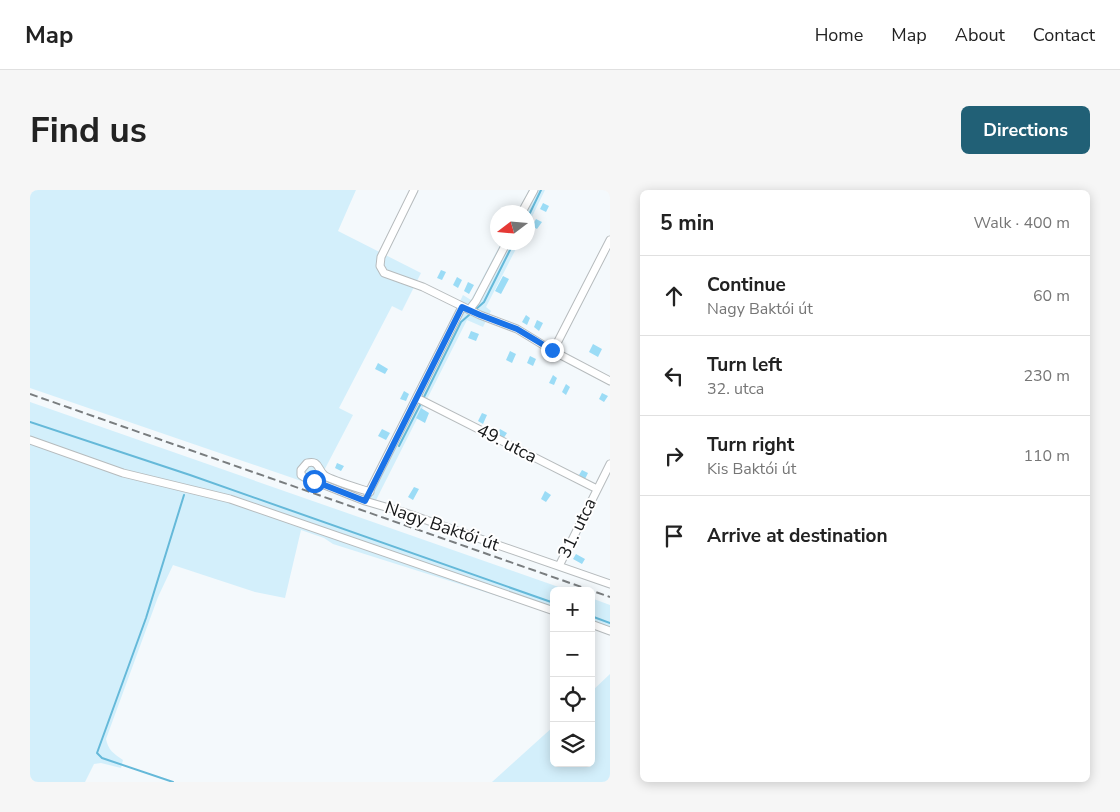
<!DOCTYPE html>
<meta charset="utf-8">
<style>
:root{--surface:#fff;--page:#f6f6f6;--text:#222;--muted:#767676;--line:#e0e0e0;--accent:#216076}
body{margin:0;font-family:"Nunito Sans",sans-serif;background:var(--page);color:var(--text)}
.controls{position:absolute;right:15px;bottom:15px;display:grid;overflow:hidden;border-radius:8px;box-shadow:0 2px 12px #0003}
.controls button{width:45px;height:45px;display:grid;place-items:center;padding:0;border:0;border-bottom:1px solid var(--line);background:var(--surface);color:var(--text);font:25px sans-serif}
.compass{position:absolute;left:460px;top:15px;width:45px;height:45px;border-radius:50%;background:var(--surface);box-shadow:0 2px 12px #0003;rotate:254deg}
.stop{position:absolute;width:15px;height:15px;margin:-11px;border:4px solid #1a73e8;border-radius:50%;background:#fff}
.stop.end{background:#1a73e8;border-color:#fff;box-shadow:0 1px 5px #0008}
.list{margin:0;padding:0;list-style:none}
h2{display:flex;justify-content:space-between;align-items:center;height:65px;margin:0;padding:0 20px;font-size:21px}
h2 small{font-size:16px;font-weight:400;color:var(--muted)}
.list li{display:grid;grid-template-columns:32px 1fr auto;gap:15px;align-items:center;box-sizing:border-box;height:80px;padding:0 20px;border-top:1px solid var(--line)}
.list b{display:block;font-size:19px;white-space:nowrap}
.list p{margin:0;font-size:16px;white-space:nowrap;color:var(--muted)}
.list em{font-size:16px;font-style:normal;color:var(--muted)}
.icon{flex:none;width:28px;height:28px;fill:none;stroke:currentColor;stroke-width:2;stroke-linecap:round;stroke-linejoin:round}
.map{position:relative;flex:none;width:580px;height:592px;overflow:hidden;border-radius:8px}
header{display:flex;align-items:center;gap:30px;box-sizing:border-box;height:70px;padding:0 25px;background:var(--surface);border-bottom:1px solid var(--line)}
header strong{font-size:24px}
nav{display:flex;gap:28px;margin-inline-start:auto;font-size:18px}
.intro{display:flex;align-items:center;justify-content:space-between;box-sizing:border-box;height:120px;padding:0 30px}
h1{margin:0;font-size:35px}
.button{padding:12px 22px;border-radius:8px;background:var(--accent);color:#fff;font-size:18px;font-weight:700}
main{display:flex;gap:30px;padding:0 30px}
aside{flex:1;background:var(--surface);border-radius:8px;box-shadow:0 2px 12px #0003}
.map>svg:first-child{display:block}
.green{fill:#d3effb}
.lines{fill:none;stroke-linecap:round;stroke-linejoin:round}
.stream{stroke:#65b9d9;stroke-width:2}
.building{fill:#9bdcf6}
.minor-casing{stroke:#b6bbbd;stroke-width:9}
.minor{stroke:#fff;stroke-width:7}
.rail{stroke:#797d7f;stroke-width:2;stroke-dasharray:8 4;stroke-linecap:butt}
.route{stroke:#1a73e8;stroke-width:6}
.labels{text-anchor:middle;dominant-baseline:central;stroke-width:4;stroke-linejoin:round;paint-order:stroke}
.street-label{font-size:18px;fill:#17191a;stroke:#fff}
</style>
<header>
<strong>Map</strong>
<nav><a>Home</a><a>Map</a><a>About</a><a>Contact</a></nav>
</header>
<div class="intro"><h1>Find us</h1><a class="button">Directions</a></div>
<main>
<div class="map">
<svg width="580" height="592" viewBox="0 0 580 592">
<rect width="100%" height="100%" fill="#f4f9fc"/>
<path class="green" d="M0 0H326L308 41 391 83 372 121 362 116 309 218 323 225 286 296 0 198Z
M499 0H515L498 35V22H487Z
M471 53H489L456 117 461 121 453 137 437 130 343 316 332 312 433 105 441 110Z
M0 212 540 401H524V424L303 354 294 348 271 340 255 408 225 402 143 375 128 407 76 549C78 560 84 564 93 570L91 578 71 573 64 574 55 592H0Z
M561 408 580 415V444L561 436Z
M580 484V592H462L524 536V573H561V502Z"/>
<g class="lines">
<path class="stream" d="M498 27 511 0
M445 120 454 112 484 52
M393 209 431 132 439 125
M0 232 160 285 524 413
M369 256 391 213
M561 426 580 433
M143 592 72 568 67 563 116 428 154 305"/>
</g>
<path class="building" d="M513 13 519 16 516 22 510 19Z
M506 29 512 32 507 39 502 36Z
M411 80 416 82 412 90 407 88Z
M473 86 479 89 471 104 465 101Z
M427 87 432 90 428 98 423 95Z
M438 92 444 95 439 104 434 101Z
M496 125 500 128 497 135 492 132Z
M507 130 513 133 509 141 504 137Z
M441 141 449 144 446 151 438 148Z
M563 154 572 159 568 167 559 162Z
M480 161 486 164 482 173 476 170Z
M500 166 506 169 503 176 497 173Z
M348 173 358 179 355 184 345 179Z
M523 185 527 188 524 195 519 193Z
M536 194 540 197 536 205 532 202Z
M374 201 379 204 376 211 370 209Z
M572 203 578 206 574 212 569 209Z
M391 218 399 223 395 233 386 228Z
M452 223 457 225 453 234 448 231Z
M352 239 360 243 356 250 348 246Z
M470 239 477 243 473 249 467 245Z
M307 273 314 276 311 281 305 278Z
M552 280 558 283 555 289 549 285Z
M384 297 389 299 383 310 378 307Z
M515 301 521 305 516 312 511 309Z
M546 364 555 369 552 374 543 369Z"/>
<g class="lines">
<g class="minor-casing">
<path id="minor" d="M384 0 351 67 350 76 354 83 393 97 450 125 487 139 523 161 580 191
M492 22 504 0
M439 120 446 111 477 52
M523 161 580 50
M387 208 567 299
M0 250 93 283 200 309 524 421
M340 302C331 299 300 290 294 285 287 278 289 270 277 273L271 280V285L274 287 335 311 373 322 580 394
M338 304 432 117
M529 376 580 274
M561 434 580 441"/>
</g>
<use href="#minor" class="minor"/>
<path class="rail" d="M0 204 580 407"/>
</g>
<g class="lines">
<path class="route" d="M284 291 335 311 432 117 450 125 487 139 522 160"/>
</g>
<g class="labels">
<g class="street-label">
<text transform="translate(477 253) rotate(27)">49. utca</text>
<text transform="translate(412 336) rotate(19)">Nagy Baktói út</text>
<text transform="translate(547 338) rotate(-64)">31. utca</text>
</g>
</g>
</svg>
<div class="controls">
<button>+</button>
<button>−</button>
<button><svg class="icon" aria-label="locate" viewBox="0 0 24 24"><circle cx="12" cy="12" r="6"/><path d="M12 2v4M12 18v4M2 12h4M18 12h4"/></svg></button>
<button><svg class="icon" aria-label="layers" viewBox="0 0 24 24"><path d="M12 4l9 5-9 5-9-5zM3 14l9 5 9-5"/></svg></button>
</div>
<svg class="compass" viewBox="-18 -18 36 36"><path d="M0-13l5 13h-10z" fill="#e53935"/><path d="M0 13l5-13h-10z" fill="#767676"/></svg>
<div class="stop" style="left:284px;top:291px"></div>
<div class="stop end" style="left:522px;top:160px"></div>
</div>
<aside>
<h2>5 min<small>Walk · 400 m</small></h2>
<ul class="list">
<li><svg class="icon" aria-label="ahead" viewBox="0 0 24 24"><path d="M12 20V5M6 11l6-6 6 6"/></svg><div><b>Continue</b><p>Nagy Baktói út</p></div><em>60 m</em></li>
<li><svg class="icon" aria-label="left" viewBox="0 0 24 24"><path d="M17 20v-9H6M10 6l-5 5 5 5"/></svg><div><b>Turn left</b><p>32. utca</p></div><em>230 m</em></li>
<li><svg class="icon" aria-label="right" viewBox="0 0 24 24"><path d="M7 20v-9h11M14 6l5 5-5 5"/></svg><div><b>Turn right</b><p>Kis Baktói út</p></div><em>110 m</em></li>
<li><svg class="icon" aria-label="arrive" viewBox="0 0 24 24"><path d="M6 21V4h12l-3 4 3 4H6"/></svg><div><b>Arrive at destination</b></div></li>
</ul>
</aside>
</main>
